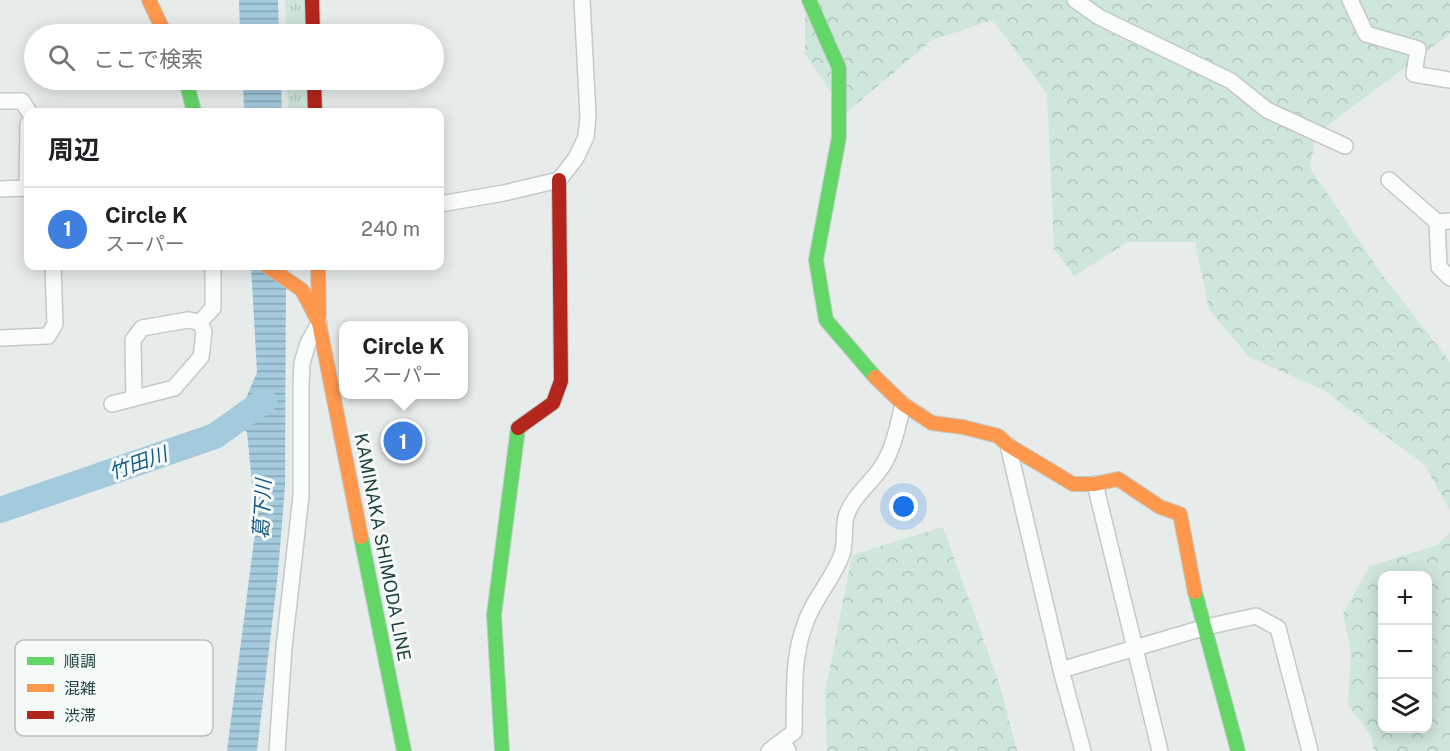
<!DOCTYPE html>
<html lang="ja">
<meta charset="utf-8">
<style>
:root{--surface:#fff;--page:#f2f2f2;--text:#202124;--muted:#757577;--line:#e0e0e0;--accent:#667e7b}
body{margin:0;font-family:"Public Sans","Noto Sans JP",sans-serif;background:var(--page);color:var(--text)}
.controls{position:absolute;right:18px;bottom:18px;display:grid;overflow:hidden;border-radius:12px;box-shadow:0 3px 15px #0003}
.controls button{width:54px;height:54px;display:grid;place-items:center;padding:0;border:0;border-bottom:2px solid var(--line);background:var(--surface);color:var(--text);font:30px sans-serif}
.you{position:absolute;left:904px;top:507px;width:21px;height:21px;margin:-15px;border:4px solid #fff;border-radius:50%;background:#1a73e8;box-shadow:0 0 0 9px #1a73e833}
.badge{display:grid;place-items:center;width:39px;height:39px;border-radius:50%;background:var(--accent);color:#fff;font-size:20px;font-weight:700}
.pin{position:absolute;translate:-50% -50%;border:3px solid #fff;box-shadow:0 2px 6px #0006}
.popup{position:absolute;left:339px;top:321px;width:129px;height:78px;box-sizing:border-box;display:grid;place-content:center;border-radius:12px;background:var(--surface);filter:drop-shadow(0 2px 4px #0005);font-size:20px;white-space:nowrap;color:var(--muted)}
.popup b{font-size:22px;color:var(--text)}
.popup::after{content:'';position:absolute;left:50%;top:100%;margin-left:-12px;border:12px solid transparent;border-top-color:var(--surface)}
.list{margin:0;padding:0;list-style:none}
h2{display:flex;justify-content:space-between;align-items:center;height:78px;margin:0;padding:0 24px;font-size:26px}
h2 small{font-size:20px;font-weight:400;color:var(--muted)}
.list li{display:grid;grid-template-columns:39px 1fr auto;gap:18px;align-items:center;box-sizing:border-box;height:84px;padding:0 24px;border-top:2px solid var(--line)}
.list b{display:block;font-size:22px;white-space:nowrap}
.list p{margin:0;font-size:20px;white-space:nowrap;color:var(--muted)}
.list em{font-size:20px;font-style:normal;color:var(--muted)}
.icon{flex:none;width:33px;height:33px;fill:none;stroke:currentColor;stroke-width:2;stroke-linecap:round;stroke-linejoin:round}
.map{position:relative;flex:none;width:1450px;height:751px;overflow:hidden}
.search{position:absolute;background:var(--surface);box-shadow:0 3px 15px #0003;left:24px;top:24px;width:420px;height:66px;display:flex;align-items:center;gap:15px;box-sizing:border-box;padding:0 21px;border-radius:33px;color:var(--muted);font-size:22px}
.panel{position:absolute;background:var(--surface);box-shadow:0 3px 15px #0003;left:24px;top:108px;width:420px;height:162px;border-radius:12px}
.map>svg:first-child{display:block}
.forest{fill:url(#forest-crowns);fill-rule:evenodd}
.park{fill:url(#park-tufts)}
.water{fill:url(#water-rules)}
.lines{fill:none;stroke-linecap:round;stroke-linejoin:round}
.river{stroke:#a4cadd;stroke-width:26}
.building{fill:#cdd3d2;stroke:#cfd5d4;stroke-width:1.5}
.street-casing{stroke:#c4c9c8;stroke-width:18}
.fast-casing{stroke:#c2cac8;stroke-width:16}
.slow-casing{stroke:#c2cac8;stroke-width:16}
.jam-casing{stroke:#c2cac8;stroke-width:16}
.street{stroke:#fbfcfc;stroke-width:15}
.fast{stroke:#63d668;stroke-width:14}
.slow{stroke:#ff974d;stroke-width:14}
.jam{stroke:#b3261e;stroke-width:14}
.labels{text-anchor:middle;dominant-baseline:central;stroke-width:6;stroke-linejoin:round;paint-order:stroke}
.street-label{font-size:18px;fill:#21423f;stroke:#f5faf9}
.water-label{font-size:20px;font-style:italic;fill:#165c84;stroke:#f5faf9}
.key{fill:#f5faf9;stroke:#b5c3c1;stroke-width:1.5}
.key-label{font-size:16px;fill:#21423f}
</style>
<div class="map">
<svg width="1450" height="751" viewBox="0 0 1450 751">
<defs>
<pattern id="forest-crowns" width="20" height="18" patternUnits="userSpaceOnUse" patternTransform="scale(1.5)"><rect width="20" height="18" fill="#cfe6da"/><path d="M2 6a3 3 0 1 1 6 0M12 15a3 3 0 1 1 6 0" fill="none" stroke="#b1c6bc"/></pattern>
<pattern id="park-tufts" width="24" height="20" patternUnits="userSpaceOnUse" patternTransform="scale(1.5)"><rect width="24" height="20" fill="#cfe6da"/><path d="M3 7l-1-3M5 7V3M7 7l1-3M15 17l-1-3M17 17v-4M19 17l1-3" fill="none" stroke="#b1c6bc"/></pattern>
<pattern id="water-rules" width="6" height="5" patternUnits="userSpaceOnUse" patternTransform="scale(1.5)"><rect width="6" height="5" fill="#a4cadd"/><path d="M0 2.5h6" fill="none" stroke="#85a6b5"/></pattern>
</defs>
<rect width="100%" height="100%" fill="#e7eceb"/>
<path class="forest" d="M805 0H1450V34L1316 134 1310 168 1383 276 1450 362V511L1424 464 1323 390 1249 357 1209 309 1195 242H1128L1074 276 1054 249 1047 94 993 20 932 40 845 114 805 54Z
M943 527 1000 686 1017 751H827L825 693 852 555Z
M1450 533V751H1374L1371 736 1348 705 1351 652 1343 614 1370 566 1437 545ZM1382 576H1428V728H1382Z"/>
<path class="park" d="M285 0H307L308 34H286Z
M287 80H309L310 112H288Z"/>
<path class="water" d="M239 0H278L279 34H240Z
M243 80H281L282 112H244Z
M251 266H286L285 486 278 573 257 751H227L256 525 247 432 231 417 244 403 257 372Z"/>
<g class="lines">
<path class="river" d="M0 510 215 436 264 401"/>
</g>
<path class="building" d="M412 422 417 456 394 459 389 426Z"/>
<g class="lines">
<g class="street-casing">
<path id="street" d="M1075 0 1099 17 1231 81 1267 110 1345 146
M1350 0 1366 34 1418 49 1414 74 1450 80
M0 101H22L29 112
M1389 180 1437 222 1450 221
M27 188 28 124
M0 189 28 188
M440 204 504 193 559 180 576 158 586 137 588 116 582 0
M1437 222 1439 267 1450 278
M200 322 213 308V266
M0 338 48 336 55 324 53 266
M112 404 174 388 201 357 204 332 200 322 188 320 142 328 133 340 134 398
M1008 445 1061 670 1083 751
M1095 484 1160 751
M1061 670 1206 627 1256 616 1278 628 1310 751
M277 751 284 647 301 496V386L302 363 308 343 319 323
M769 751 794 732C795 697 792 660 804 627 812 600 833 580 842 554 846 542 843 529 846 517 852 496 872 483 883 465 894 447 898 425 903 404
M788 751V750"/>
</g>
<g class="fast-casing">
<path id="fast" d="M809 0 839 68V137L816 260 826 320 875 377
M186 80 194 112
M361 537 404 751
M1195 592 1238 751
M502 751 494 615 518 428"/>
</g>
<g class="slow-casing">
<path id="slow" d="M149 0 165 34
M267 266 302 290 319 323 361 537
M318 266 319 316
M875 377 903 404 932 423 963 427 998 436 1008 445 1073 484H1095L1118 479 1160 507 1180 514 1195 592"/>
</g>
<g class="jam-casing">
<path id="jam" d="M312 0 313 34
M314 80 315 112
M518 428 553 403 561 381 559 180"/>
</g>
<use href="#street" class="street"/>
<use href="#fast" class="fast"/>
<use href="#slow" class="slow"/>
<use href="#jam" class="jam"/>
</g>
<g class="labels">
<g class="street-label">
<text transform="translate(383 547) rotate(79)">KAMINAKA SHIMODA LINE</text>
</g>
<g class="water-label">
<text transform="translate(138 463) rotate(-19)">竹田川</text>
<text transform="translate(262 509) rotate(-87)">葛下川</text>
</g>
</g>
<rect x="15" y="640" width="198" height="96" rx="9" class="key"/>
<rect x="27" y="657" width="27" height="8" fill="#63d668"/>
<rect x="27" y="684" width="27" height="8" fill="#ff974d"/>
<rect x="27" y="711" width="27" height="8" fill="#b3261e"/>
<g class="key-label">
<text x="64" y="667">順調</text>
<text x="64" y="694">混雑</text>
<text x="64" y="721">渋滞</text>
</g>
</svg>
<div class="controls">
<button>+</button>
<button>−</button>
<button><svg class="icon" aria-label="layers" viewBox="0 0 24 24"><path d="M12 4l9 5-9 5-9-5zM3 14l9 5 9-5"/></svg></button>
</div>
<div class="you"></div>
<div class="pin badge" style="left:403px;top:441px;background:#3f7fe0">1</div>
<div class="popup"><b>Circle K</b>スーパー</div>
<div class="search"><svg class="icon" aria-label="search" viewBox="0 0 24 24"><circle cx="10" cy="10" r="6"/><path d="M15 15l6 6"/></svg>ここで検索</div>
<section class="panel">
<h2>周辺<small></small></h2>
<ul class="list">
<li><span class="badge" style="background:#3f7fe0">1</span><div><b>Circle K</b><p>スーパー</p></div><em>240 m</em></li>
</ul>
</section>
</div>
